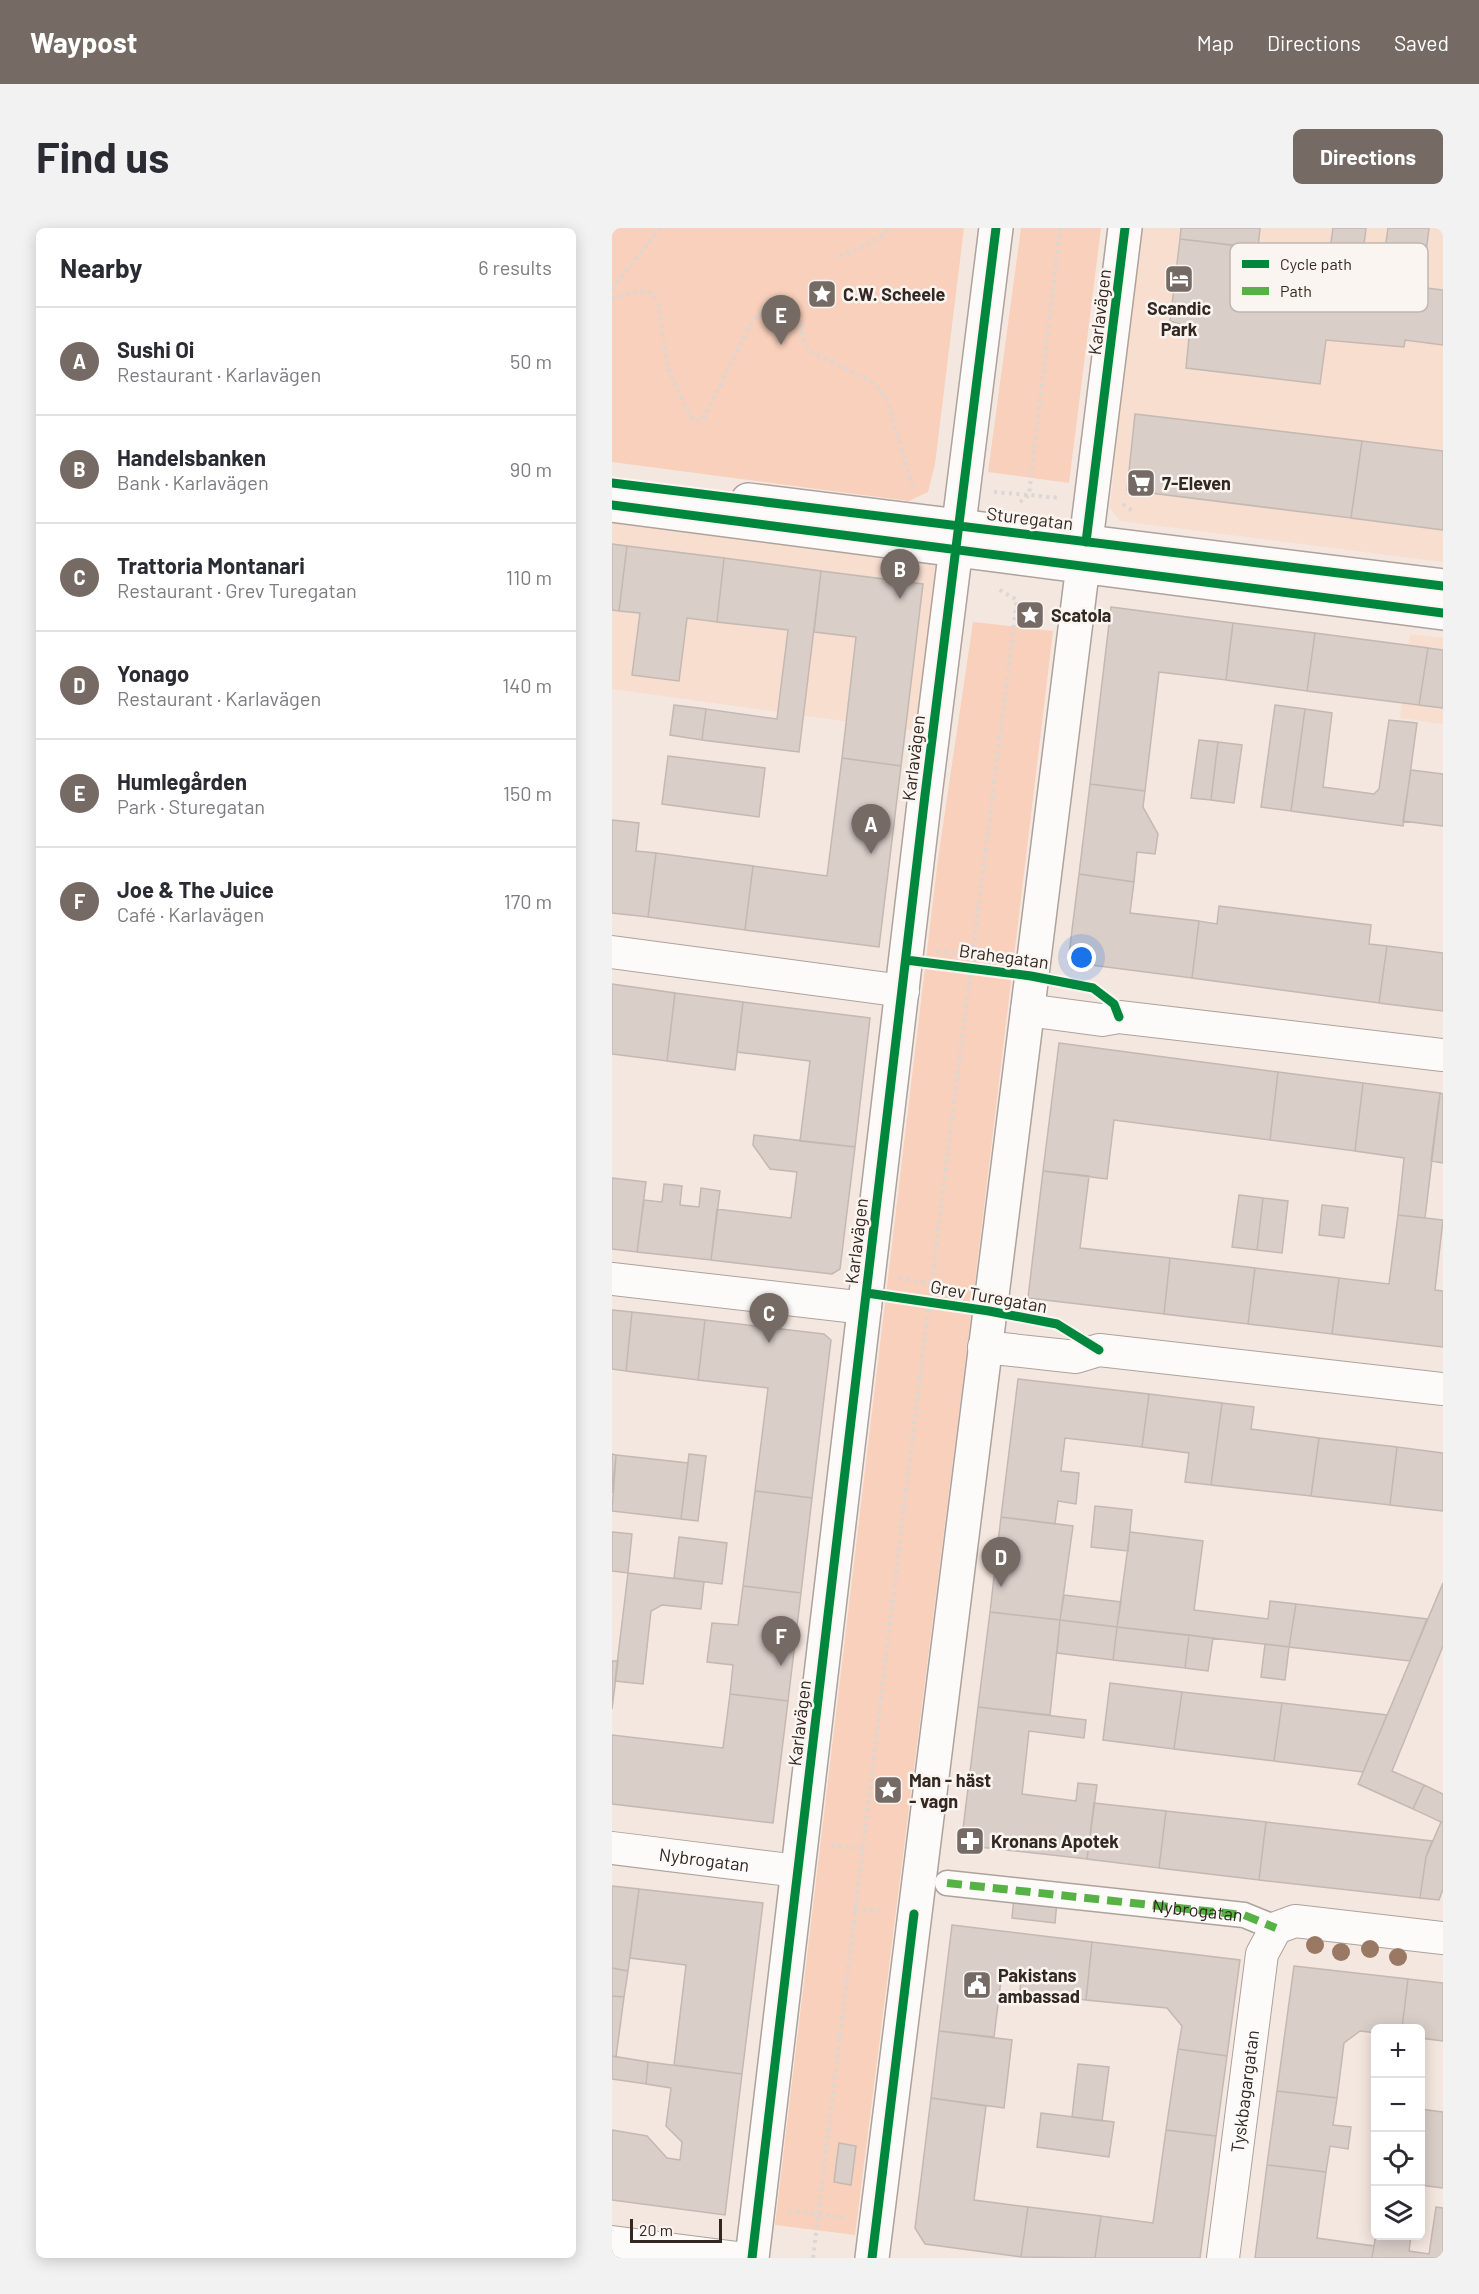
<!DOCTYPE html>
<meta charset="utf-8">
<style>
:root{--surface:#fff;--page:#f2f2f3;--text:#2b2b33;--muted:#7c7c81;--line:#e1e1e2;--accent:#766a64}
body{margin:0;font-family:Barlow,sans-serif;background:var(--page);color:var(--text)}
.controls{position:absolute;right:18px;bottom:18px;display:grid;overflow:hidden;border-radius:9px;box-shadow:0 3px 15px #0003}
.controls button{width:54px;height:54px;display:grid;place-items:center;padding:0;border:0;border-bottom:2px solid var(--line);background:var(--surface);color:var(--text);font:30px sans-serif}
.scale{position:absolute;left:18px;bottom:15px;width:92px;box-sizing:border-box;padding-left:6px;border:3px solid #322721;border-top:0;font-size:16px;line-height:21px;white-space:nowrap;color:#322721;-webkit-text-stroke:4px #fbf5f2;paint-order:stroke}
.you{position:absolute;left:470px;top:730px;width:21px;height:21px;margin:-15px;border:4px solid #fff;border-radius:50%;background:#1a73e8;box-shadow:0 0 0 9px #1a73e833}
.badge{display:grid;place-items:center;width:39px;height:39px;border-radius:50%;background:var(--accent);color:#fff;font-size:20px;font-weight:700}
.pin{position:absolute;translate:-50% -50px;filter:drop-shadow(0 2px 3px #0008)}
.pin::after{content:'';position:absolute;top:32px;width:21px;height:18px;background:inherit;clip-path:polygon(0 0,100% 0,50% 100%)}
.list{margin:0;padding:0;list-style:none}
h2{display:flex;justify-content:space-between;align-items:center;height:78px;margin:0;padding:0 24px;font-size:26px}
h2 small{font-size:20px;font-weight:400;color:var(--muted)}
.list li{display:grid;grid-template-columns:39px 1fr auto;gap:18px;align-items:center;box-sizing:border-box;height:108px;padding:0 24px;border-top:2px solid var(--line)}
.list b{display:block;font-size:22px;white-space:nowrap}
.list p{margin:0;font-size:20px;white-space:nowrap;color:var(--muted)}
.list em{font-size:20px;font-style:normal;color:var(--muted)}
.icon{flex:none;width:33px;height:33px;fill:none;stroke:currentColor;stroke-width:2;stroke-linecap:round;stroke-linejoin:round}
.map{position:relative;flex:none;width:831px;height:2030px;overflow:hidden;border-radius:9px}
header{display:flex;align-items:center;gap:36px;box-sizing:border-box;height:84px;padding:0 30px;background:var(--accent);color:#fff}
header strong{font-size:28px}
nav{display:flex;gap:33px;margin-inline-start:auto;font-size:21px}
.intro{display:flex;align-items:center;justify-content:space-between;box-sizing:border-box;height:144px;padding:0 36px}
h1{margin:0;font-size:42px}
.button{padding:15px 27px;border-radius:9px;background:var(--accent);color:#fff;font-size:21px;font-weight:700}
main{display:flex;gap:36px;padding:0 36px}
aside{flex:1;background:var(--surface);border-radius:9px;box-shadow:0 3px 15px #0003}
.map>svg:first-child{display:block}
.built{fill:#f8decf}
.green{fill:#f8d0bb}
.building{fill:#dacec8;stroke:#c3b8b2;stroke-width:1.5}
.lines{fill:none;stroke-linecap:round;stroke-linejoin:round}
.pedestrian-casing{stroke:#ada29c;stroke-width:27}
.minor-casing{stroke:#ada29c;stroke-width:34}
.tertiary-casing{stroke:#ada29c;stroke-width:36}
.path{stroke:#dad7d5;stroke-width:4;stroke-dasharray:3 4.5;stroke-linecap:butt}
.pedestrian{stroke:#fdfbfa;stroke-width:24}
.minor{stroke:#fdfbfa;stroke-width:32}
.tertiary{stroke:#fdfbfa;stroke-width:33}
.quiet{stroke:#56b245;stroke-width:8;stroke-dasharray:15 8;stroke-linecap:butt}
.cycleway-casing{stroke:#fbf5f2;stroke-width:13}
.cycleway{stroke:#00873e;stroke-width:9}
.tree{fill:#9a7964}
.labels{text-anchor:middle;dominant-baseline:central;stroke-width:5;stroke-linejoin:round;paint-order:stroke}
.poi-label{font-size:18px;font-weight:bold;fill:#322721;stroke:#fbf5f2;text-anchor:start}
.street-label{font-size:18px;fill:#322721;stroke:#fbf5f2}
.key{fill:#fbf5f2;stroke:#bfb7b3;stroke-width:1.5}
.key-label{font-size:16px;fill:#322721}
</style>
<header>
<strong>Waypost</strong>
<nav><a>Map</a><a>Directions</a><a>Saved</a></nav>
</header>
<div class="intro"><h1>Find us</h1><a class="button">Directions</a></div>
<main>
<aside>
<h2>Nearby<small>6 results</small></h2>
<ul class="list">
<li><span class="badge">A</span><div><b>Sushi Oi</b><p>Restaurant · Karlavägen</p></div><em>50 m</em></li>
<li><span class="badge">B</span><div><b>Handelsbanken</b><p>Bank · Karlavägen</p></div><em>90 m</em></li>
<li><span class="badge">C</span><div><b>Trattoria Montanari</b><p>Restaurant · Grev Turegatan</p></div><em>110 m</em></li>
<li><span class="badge">D</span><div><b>Yonago</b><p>Restaurant · Karlavägen</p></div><em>140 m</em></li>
<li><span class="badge">E</span><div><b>Humlegården</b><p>Park · Sturegatan</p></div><em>150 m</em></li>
<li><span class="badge">F</span><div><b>Joe &amp; The Juice</b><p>Café · Karlavägen</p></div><em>170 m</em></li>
</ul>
</aside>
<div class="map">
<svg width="831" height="2030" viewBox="0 0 831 2030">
<rect width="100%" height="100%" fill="#f4e7df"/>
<path class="built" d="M527 0H831V334L508 293 498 280Z
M0 291 327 333 311 504 0 461Z
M798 406 831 410V496L788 490Z"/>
<path class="green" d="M0 0H352L323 236 316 264 297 273 0 234Z
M409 0H489L457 255 376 244Z
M361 394 441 403 355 1121 243 2007 163 1997 326 631Z"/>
<path class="building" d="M569 0H648L646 20 568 11Z
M721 0H754L750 33 717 29Z
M776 0H817L812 41 771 36Z
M568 11 717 29 714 48 831 62V117L793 112 792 119 714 112 708 156 574 140 578 99 558 93Z
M523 186 750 213 739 290 515 262Z
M750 213 831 223V302L739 290Z
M0 316 15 318 7 383 0 382Z
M15 318 112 330 105 394 75 390 67 453 20 447 28 385 7 383Z
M112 330 209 343 187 524 90 512 94 481 165 491 176 402 105 394Z
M209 343 311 356 289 538 230 530 244 409 202 404Z
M499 379 621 395 614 452 547 444 533 563 478 556Z
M621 395 703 405 695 463 614 452Z
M703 405 816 420 807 477 695 463Z
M816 420 831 422V480L807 477Z
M62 477 94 481 90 512 58 507Z
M663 477 693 481 679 583 649 579Z
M693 481 720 485 711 559 762 566 767 561 777 492 805 495 791 598 679 583Z
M587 512 606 514 599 572 579 570Z
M606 514 630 517 622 575 599 572Z
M56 528 153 540 147 589 50 576Z
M230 530 289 538 267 719 133 702 141 638 215 648Z
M799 542 831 546V598L791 593Z
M478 556 533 563 531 579 546 606 543 626 525 624 522 654 467 646Z
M0 592 27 595 24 623 44 625 36 689 0 685Z
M44 625 141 638 133 702 36 689Z
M467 646 522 654 518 685 587 693 580 750 456 734Z
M607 678 759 697 757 716 775 718 767 775 580 750 587 693 605 696Z
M775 718 831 725V783L767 775Z
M0 756 63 765 55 833 0 826Z
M63 765 131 774 123 842 55 833Z
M131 774 258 790 243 919 188 913 198 833 125 824Z
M447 815 666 844 658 912 502 892 495 951 431 943Z
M666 844 751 855 743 923 658 912Z
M751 855 828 865 813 990 786 987 792 930 743 923Z
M828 865 831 866V935L819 933Z
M142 907 243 919 228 1041 220 1046 99 1032 105 981 179 990 185 944 158 941 141 917Z
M431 943 477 948 468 1020 558 1030 552 1086 416 1070Z
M0 950 34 954 25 1024 0 1021Z
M52 956 70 958 68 977 87 979 89 960 108 963 99 1032 25 1024 32 972 50 974Z
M627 967 651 970 645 1022 620 1019Z
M651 970 676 973 670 1025 645 1022Z
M710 977 736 980 732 1010 707 1007Z
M786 987 831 992 823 1062 831 1063V1119L720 1106 727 1050 777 1056Z
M558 1030 643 1040 636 1096 552 1086Z
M643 1040 727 1050 720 1106 636 1096Z
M0 1082 20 1084 14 1143 0 1141Z
M20 1084 93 1092 86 1152 14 1143Z
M93 1092 212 1106 219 1112 200 1270 143 1263 156 1160 86 1152Z
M406 1151 537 1166 530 1219 453 1210 449 1243 467 1245 464 1276 446 1273 443 1296 389 1289Z
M537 1166 610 1175 599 1257 573 1254 577 1225 530 1219Z
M610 1175 642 1179 639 1201 707 1210 699 1268 599 1257Z
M707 1210 785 1219 778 1277 699 1268Z
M785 1219 831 1225V1283L778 1277Z
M0 1226 4 1227 0 1265Z
M77 1226 94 1228 86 1293 69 1291Z
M4 1227 76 1235 69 1291 0 1283Z
M143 1263 200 1270 189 1365 131 1358Z
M483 1278 520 1282 516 1323 479 1319Z
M389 1289 461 1298 448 1392 378 1384Z
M0 1304 20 1306 16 1345 0 1343Z
M518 1304 591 1313 582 1382 656 1391 658 1373 684 1376 677 1419 505 1399Z
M67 1309 115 1315 110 1356 62 1350Z
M16 1345 92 1354 89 1381 50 1377 39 1383 31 1456 3 1453Z
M831 1355V1418L780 1543 812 1557 801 1581 746 1556Z
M131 1358 189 1365 176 1473 118 1466 121 1437 95 1434 100 1395 126 1397Z
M452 1367 509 1374 505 1399 448 1392Z
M684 1376 815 1391 798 1433 677 1419Z
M378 1384 448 1392 438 1487 366 1479Z
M448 1392 505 1399 501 1432 445 1425Z
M505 1399 577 1407 573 1440 501 1432Z
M577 1407 601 1410 596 1443 573 1440Z
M653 1416 677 1419 673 1452 649 1449Z
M0 1433H6L0 1481Z
M498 1455 570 1464 562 1521 491 1512Z
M570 1464 670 1475 662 1533 562 1521Z
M118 1466 176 1473 161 1595 0 1576V1507L111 1520Z
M670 1475 775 1487 751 1544 662 1533Z
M366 1479 474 1492 472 1510 417 1503 410 1566 464 1573 466 1555 485 1557 475 1631 349 1617Z
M812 1557 831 1566V1595L801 1581Z
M482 1575 554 1583 547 1640 475 1631Z
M554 1583 654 1594 647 1652 547 1640Z
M654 1594 820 1613 814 1629 808 1670 647 1652Z
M829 1594 831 1595V1661L827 1672 808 1670 814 1629Z
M0 1658 27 1661 16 1743 0 1740Z
M27 1661 151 1675 130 1846 62 1837 74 1737 18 1730Z
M402 1669 445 1673 443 1695 400 1690Z
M340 1697 480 1714 474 1772 408 1765 409 1746 390 1744 382 1809 327 1803Z
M480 1714 628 1732 615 1828 566 1821 570 1798 555 1780 474 1772Z
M682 1738 796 1751 790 1800H764V1805L748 1803 732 1815 725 1870 665 1863Z
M0 1740 16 1743 12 1769 0 1768Z
M796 1751 831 1755V1813L808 1810V1800H790Z
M0 1768 12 1769 4 1829 0 1828Z
M327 1803 400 1812 392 1880 319 1870Z
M566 1821 615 1828 604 1908 554 1902Z
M0 1828 36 1834 34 1856 0 1851Z
M36 1834 130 1846 113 1987 0 1972V1902L35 1908 55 1930 68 1932 70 1914 54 1898 59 1860 34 1856Z
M466 1836 497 1839 490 1893 460 1889Z
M665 1863 725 1870 721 1897 739 1899 736 1921 718 1918 714 1944 655 1937Z
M319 1870 374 1878 362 1972 416 1979 409 2029 313 2016 303 2000Z
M808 1881 831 1884V1960L808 1957Z
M429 1885 502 1894 497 1929 425 1919Z
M554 1902 604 1908 588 2030H483L489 1988 541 1995Z
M227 1915 244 1918 239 1957 222 1954Z
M655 1937 714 1944 705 2010 762 2018 760 2030H643Z
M416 1979 489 1988 483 2030 409 2029Z
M824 1979 831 1980V2030H760L764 2006V2008H799L797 2023 817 2026Z"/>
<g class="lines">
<g class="pedestrian-casing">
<path id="pedestrian" d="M335 1655 632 1687 664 1700"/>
</g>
<g class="minor-casing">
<g id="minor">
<path d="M0 724 291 763"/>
<path d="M415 782 490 792 507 789 831 827"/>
<path d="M0 1051 253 1080"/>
<path d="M372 1119 464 1129 487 1122 831 1161"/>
<path id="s1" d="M0 1620 186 1643"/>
<path d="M0 2014 126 2030"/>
<path id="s2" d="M611 2030 650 1726 664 1700 683 1693 831 1710"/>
</g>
</g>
<g class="tertiary-casing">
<path id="tertiary" d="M136 272 831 358
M0 277 831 385
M140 2030 313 567 384 0
M260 2030 513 0"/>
</g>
<path class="path" d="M228 28 255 17 280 0
M0 61 48 0
M0 71 25 63 37 64 46 74 56 141 80 191 90 193 137 99 159 70 171 69
M190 96V108L196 122 262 155 275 172 301 260
M382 264 449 270
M408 274 417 267 448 0
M511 276 522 284
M325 723 389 731
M287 1050 351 1061
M219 1617 251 1621
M243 1681 272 1684
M177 1983 235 1990
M201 2030 317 1074 405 372 384 360"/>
<use href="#pedestrian" class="pedestrian"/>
<use href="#minor" class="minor"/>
<use href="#tertiary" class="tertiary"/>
<path class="quiet" id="s3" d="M335 1655 632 1687 664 1700"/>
<g class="cycleway-casing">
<path id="cycleway" d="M0 255 831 358
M0 277 831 385
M474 314 513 0
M294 732 419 748 481 760 502 776 507 789
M255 1065 377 1083 445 1096 487 1122
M140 2030 313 567 384 0
M260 2030 302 1686"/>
</g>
<use href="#cycleway" class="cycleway"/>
</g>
<g class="tree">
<circle cx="703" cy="1717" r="9"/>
<circle cx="758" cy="1721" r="9"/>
<circle cx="729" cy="1724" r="9"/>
<circle cx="786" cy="1729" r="9"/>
</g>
<defs>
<g id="hotel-square" transform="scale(1.5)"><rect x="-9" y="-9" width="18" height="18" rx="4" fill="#766a64" stroke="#fbf5f2"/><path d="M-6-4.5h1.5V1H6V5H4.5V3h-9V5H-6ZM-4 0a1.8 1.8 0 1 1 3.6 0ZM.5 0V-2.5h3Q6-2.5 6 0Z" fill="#fff"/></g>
<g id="sight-square" transform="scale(1.5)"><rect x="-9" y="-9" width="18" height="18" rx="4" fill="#766a64" stroke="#fbf5f2"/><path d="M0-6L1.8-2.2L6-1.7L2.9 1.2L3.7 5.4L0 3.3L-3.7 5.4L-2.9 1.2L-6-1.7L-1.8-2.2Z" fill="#fff"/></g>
<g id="supermarket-square" transform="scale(1.5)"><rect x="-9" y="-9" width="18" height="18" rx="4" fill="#766a64" stroke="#fbf5f2"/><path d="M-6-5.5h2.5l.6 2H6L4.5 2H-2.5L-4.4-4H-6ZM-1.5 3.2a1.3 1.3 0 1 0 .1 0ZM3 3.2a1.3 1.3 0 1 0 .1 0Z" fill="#fff"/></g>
<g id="pharmacy-square" transform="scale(1.5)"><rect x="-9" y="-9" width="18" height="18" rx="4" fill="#766a64" stroke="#fbf5f2"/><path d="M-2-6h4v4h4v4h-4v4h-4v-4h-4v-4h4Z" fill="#fff"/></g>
<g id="civic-square" transform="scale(1.5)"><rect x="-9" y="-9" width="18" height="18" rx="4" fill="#766a64" stroke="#fbf5f2"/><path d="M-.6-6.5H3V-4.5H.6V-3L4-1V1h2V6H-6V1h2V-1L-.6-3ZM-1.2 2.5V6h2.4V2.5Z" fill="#fff"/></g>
</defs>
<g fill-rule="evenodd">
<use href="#hotel-square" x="567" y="51"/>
<use href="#sight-square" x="210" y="66"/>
<use href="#supermarket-square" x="529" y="255"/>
<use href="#sight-square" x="418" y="387"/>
<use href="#sight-square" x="276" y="1562"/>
<use href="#pharmacy-square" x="358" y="1613"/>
<use href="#civic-square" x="365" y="1757"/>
</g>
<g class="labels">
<g class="poi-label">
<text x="231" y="66">C.W. Scheele</text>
<text x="567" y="80" text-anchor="middle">Scandic<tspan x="567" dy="21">Park</tspan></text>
<text x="550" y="255">7-Eleven</text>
<text x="439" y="387">Scatola</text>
<text x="297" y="1552">Man - häst<tspan x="297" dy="21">- vagn</tspan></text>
<text x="379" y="1613">Kronans Apotek</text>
<text x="386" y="1747">Pakistans<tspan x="386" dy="21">ambassad</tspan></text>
</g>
<g class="street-label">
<text transform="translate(487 84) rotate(-83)">Karlavägen</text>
<text transform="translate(418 290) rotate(7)">Sturegatan</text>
<text transform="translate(301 530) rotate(-83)">Karlavägen</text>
<text transform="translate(392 728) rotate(8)">Brahegatan</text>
<text transform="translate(244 1013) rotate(-83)">Karlavägen</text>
<text transform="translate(377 1068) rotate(10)">Grev Turegatan</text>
<text transform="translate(187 1495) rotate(-83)">Karlavägen</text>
<text stroke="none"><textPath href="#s1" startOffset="93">Nybrogatan</textPath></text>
<text stroke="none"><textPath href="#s3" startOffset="252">Nybrogatan</textPath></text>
<text stroke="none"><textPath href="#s2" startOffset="168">Tyskbagargatan</textPath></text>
</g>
</g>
<rect x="618" y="15" width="198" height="69" rx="9" class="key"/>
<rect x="630" y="32" width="27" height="8" fill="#00873e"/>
<rect x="630" y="59" width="27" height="8" fill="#56b245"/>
<g class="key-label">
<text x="668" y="42">Cycle path</text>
<text x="668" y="69">Path</text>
</g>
</svg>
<div class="controls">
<button>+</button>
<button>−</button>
<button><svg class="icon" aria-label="locate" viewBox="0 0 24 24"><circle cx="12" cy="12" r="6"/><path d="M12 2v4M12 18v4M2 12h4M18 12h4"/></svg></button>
<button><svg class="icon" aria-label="layers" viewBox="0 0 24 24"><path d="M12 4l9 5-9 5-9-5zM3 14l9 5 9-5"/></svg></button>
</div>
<div class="scale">20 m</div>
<div class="you"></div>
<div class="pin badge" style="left:259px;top:626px">A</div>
<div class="pin badge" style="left:288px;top:371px">B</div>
<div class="pin badge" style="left:157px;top:1115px">C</div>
<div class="pin badge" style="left:389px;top:1359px">D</div>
<div class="pin badge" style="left:169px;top:117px">E</div>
<div class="pin badge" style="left:169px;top:1438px">F</div>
</div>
</main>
